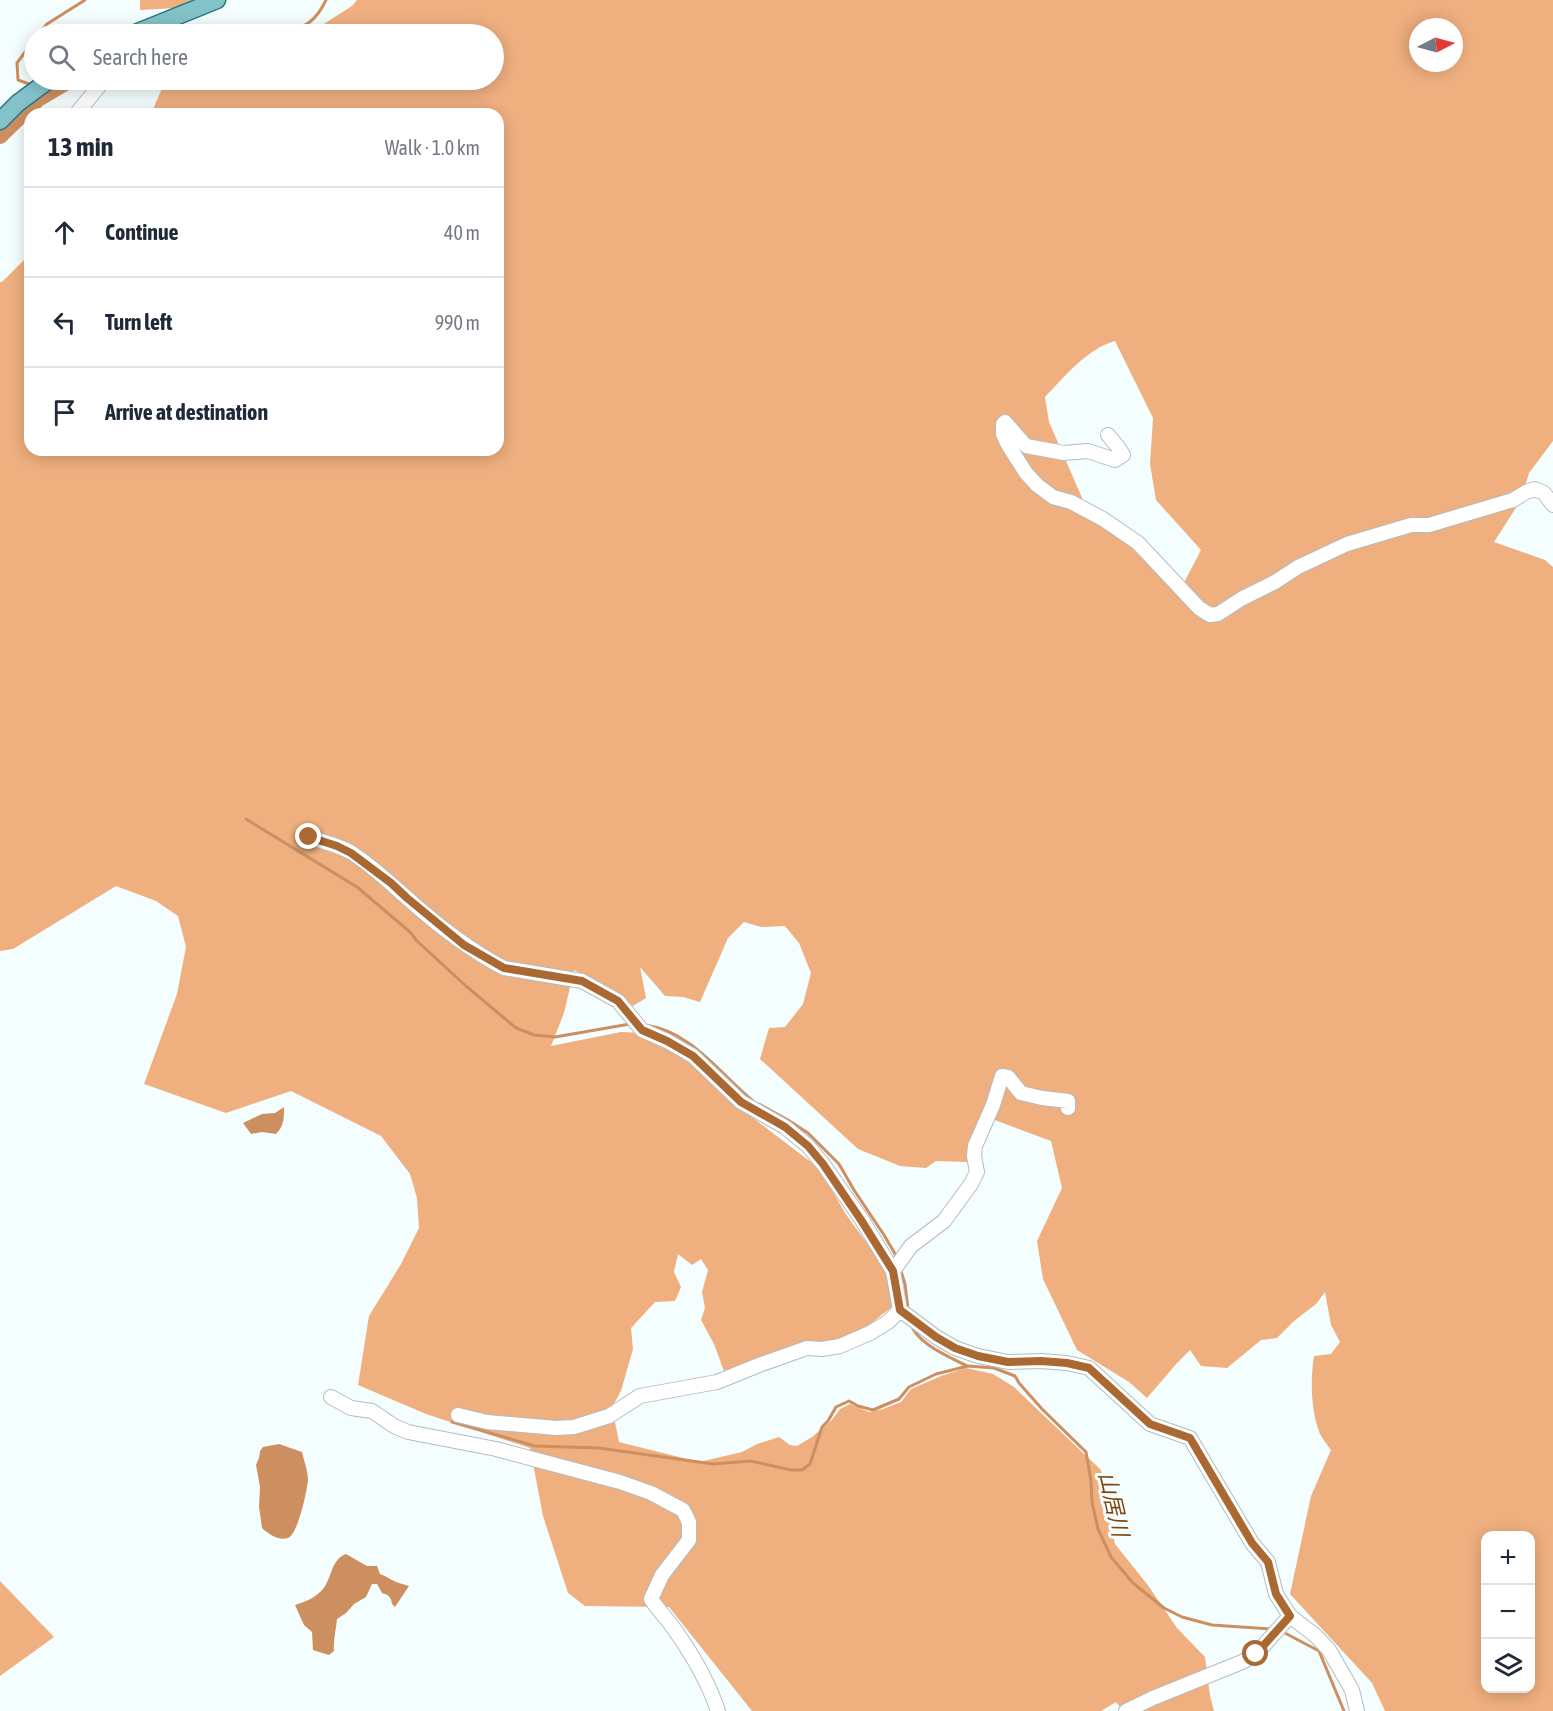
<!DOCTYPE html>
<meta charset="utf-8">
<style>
:root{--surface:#fff;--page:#f6f6f7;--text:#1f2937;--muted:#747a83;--line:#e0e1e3}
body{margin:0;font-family:"Asap Condensed","Noto Sans JP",sans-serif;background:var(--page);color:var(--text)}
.controls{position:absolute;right:18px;bottom:18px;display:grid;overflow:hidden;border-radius:12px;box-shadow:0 3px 15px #0003}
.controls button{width:54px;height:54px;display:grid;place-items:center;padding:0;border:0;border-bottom:2px solid var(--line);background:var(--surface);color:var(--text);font:30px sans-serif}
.compass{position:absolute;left:1409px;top:18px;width:54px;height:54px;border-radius:50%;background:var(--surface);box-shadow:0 3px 15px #0003;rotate:84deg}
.stop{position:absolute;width:18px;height:18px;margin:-14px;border:4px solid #aa6833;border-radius:50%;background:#fff}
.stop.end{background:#aa6833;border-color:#fff;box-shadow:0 2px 6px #0008}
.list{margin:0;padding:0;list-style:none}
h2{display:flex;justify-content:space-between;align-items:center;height:78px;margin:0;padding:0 24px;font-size:26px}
h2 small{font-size:20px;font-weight:400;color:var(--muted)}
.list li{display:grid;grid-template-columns:39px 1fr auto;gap:18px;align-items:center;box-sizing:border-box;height:90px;padding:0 24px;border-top:2px solid var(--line)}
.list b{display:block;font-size:22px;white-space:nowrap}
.list em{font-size:20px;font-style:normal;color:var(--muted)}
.icon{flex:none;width:33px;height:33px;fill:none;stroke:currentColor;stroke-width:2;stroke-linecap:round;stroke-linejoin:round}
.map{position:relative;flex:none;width:1553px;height:1711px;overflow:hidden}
.search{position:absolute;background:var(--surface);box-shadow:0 3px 15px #0003;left:24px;top:24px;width:480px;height:66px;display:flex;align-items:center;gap:15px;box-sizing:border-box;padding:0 21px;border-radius:33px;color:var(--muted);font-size:22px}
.panel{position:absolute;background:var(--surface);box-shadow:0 3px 15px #0003;left:24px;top:108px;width:480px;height:348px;border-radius:18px}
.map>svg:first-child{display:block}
.forest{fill:#efaf7f;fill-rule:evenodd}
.water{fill:#cd8f60}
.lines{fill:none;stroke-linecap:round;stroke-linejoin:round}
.stream{stroke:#cd8f60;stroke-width:3}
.river{stroke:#cd8f60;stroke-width:16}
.minor-casing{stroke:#b3bdbe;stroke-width:16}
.major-casing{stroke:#2f747d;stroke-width:19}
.minor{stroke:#fff;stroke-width:14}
.major{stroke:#84c2ca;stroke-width:16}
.route{stroke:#aa6833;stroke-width:8}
.labels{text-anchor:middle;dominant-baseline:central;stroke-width:6;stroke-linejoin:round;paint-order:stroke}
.water-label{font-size:22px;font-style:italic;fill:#81460f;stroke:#f5feff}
</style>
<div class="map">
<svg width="1553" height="1711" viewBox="0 0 1553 1711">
<rect width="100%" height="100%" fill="#f5feff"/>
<path class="forest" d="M140 0H191L176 8 140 10Z
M357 0H1553V441L1529 473 1521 500 1494 542 1545 560 1553 567V1711H1385L1372 1683 1290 1594 1311 1496 1331 1450C1327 1445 1323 1439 1320 1434 1311 1412 1310 1380 1314 1356L1331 1354 1340 1342 1331 1325 1325 1292 1316 1304 1294 1321 1277 1338 1261 1340 1227 1368 1201 1366 1190 1350 1177 1363 1147 1398 1129 1382 1077 1350 1043 1279 1037 1241 1062 1188 1051 1141 992 1119 971 1144 967 1162 936 1161 926 1168 900 1166 858 1149 760 1059 769 1028 785 1027 803 1004 811 973 799 943 785 926 761 927 744 922 728 938 700 1002 683 997 665 996 640 967 646 998 633 1006 606 986 574 970 564 1013 551 1046 621 1032 663 1034 732 1102 820 1169 845 1213 884 1267 893 1306 869 1325 841 1339 791 1347 732 1370 724 1371 714 1344 701 1320 705 1308 702 1292 708 1270 701 1259 692 1265 678 1254 674 1272 681 1287 675 1301 655 1302 631 1328 633 1349 621 1391 612 1407 619 1442 699 1462 742 1452 757 1444 779 1437 790 1445 797 1446 812 1437 831 1421 840 1409 850 1404 869 1412 883 1409 901 1402 911 1389 941 1376 966 1368 993 1374 1014 1387 1101 1470 1115 1544 1147 1584 1177 1628 1205 1657 1210 1696 1214 1711H1123L1116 1702 1101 1711H752L669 1607 585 1606 568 1593 543 1516 530 1448 426 1414 358 1385 369 1316 401 1264 419 1228 417 1198 410 1174 381 1136 291 1091 226 1113 144 1084 177 994 186 947 178 916 156 901 116 886 13 949 0 951V282H2L30 254V450H498V114H151L163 86 173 80H494V34H308L352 6ZM1418 27H1454V63H1418ZM1115 341 1153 418 1150 464 1156 500 1201 550 1178 594 1083 500 1049 422 1045 397C1065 376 1087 349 1115 341ZM1486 1536H1530V1688H1486Z
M0 1581 54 1637 0 1676Z"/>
<path class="water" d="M284 1107C284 1118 284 1126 276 1134L262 1132 251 1134 243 1123 262 1114 275 1113Z
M279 1444 302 1452C304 1461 308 1471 308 1480 307 1491 298 1534 288 1538 279 1541 268 1534 262 1528L259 1507 260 1487 256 1465 259 1458 260 1451 263 1447Z
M346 1554 367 1566H377L380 1574C386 1576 388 1578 392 1580 397 1583 404 1584 409 1586L395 1607 392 1604C391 1597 389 1595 382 1593L377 1584H372L366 1597 354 1604 346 1613 337 1619C336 1630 333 1641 334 1651L329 1655 313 1650 312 1632 304 1625 295 1605C304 1602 313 1599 320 1592 332 1582 330 1559 346 1554Z"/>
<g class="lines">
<path class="stream" d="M39 34 47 24 85 0
M253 34C258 32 265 26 271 26 275 25 281 28 285 29 306 31 318 17 326 0
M32 85 18 80 17 63 34 40
M246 819 357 887 410 932 417 941 466 986 516 1028 534 1035 555 1037 630 1024
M645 1025C691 1031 720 1074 753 1101
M759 1104 788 1120 808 1133 839 1164 854 1190 884 1235 894 1252 897 1259
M900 1268 905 1284 908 1309
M911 1324C917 1344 950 1357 967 1366
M452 1422 535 1446 599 1448 713 1464 751 1461 791 1470H802L810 1464 822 1427 828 1421 836 1407 849 1401 858 1406 873 1410 899 1399 909 1387 936 1374 968 1366 994 1368 1015 1376 1019 1383 1042 1409 1086 1452 1091 1481 1092 1502 1098 1529 1111 1557 1133 1583 1164 1608 1182 1617 1212 1625 1271 1629
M1283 1632 1319 1651 1344 1711"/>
<path class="river" d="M0 136 38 99 70 80"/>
<g class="minor-casing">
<path id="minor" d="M77 113 104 80
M1108 435 1118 447 1123 455 1115 460 1088 451 1064 453 1026 446 1005 422 1003 424V434L1007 443 1026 473 1037 485 1053 497 1071 502 1103 519 1138 543 1199 608 1210 615 1218 614 1241 599 1275 582 1298 567 1347 544 1411 525H1429L1513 500 1526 492 1535 489 1544 493 1553 505
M309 837C323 842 339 845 352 853 372 866 389 882 406 897 436 924 469 950 504 968L582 981 618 1001 642 1030 667 1041 693 1056 741 1102 785 1127 808 1146 823 1164 862 1220 893 1271 900 1310 936 1337 955 1348 978 1356 1008 1362 1041 1361 1067 1363 1089 1368 1150 1424 1190 1438 1252 1543 1268 1562 1276 1594 1290 1616 1316 1636 1329 1650 1352 1690 1357 1711
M893 1271 911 1246 944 1221 971 1184 977 1172 974 1156 975 1146 993 1105 1002 1076 1008 1077 1021 1093 1042 1098 1068 1101V1108
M331 1397 351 1408 372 1411 394 1426 408 1432 496 1449 620 1482 651 1493 683 1510 689 1522V1540L662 1575 651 1599C659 1611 669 1621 677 1633 693 1656 709 1684 718 1711
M458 1415 487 1422 556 1428 574 1427 609 1416 640 1396 717 1382 759 1365 807 1348 822 1349 840 1346 870 1333 888 1322 900 1310
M1126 1711 1153 1698 1242 1662 1256 1654 1290 1616"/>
</g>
<g class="major-casing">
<path id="major" d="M133 34 217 0
M0 121 18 103 49 80"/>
</g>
<use href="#minor" class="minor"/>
<use href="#major" class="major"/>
</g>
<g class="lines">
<path class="route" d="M309 837 337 846 351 853 391 883 407 898 464 945 504 968 582 981 618 1001 642 1030 667 1041 693 1056 741 1102 785 1127 808 1146 823 1164 861 1220 893 1271 900 1310 936 1337 955 1348 978 1356 1008 1362 1041 1361 1067 1363 1089 1368 1150 1424 1190 1438 1252 1543 1268 1562 1276 1594 1290 1616 1256 1654"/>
</g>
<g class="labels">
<g class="water-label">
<text transform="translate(1114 1504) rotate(77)">山居川</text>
</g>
</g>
</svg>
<div class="controls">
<button>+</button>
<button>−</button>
<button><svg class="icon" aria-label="layers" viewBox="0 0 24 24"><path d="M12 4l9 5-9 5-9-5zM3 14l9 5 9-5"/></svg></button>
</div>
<svg class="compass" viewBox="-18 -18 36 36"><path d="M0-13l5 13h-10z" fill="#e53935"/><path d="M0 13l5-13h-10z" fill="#747a83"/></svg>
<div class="stop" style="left:1256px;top:1654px"></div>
<div class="stop end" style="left:309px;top:837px"></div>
<div class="search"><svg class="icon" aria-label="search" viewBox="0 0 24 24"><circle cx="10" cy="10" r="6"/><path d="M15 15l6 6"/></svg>Search here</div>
<section class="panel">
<h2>13 min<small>Walk · 1.0 km</small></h2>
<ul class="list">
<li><svg class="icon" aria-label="ahead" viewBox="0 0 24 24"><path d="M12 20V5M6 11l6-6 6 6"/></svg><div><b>Continue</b></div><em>40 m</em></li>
<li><svg class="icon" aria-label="left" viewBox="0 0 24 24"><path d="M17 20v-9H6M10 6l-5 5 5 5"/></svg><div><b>Turn left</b></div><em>990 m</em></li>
<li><svg class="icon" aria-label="arrive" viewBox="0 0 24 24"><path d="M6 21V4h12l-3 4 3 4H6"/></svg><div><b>Arrive at destination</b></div></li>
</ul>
</section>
</div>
